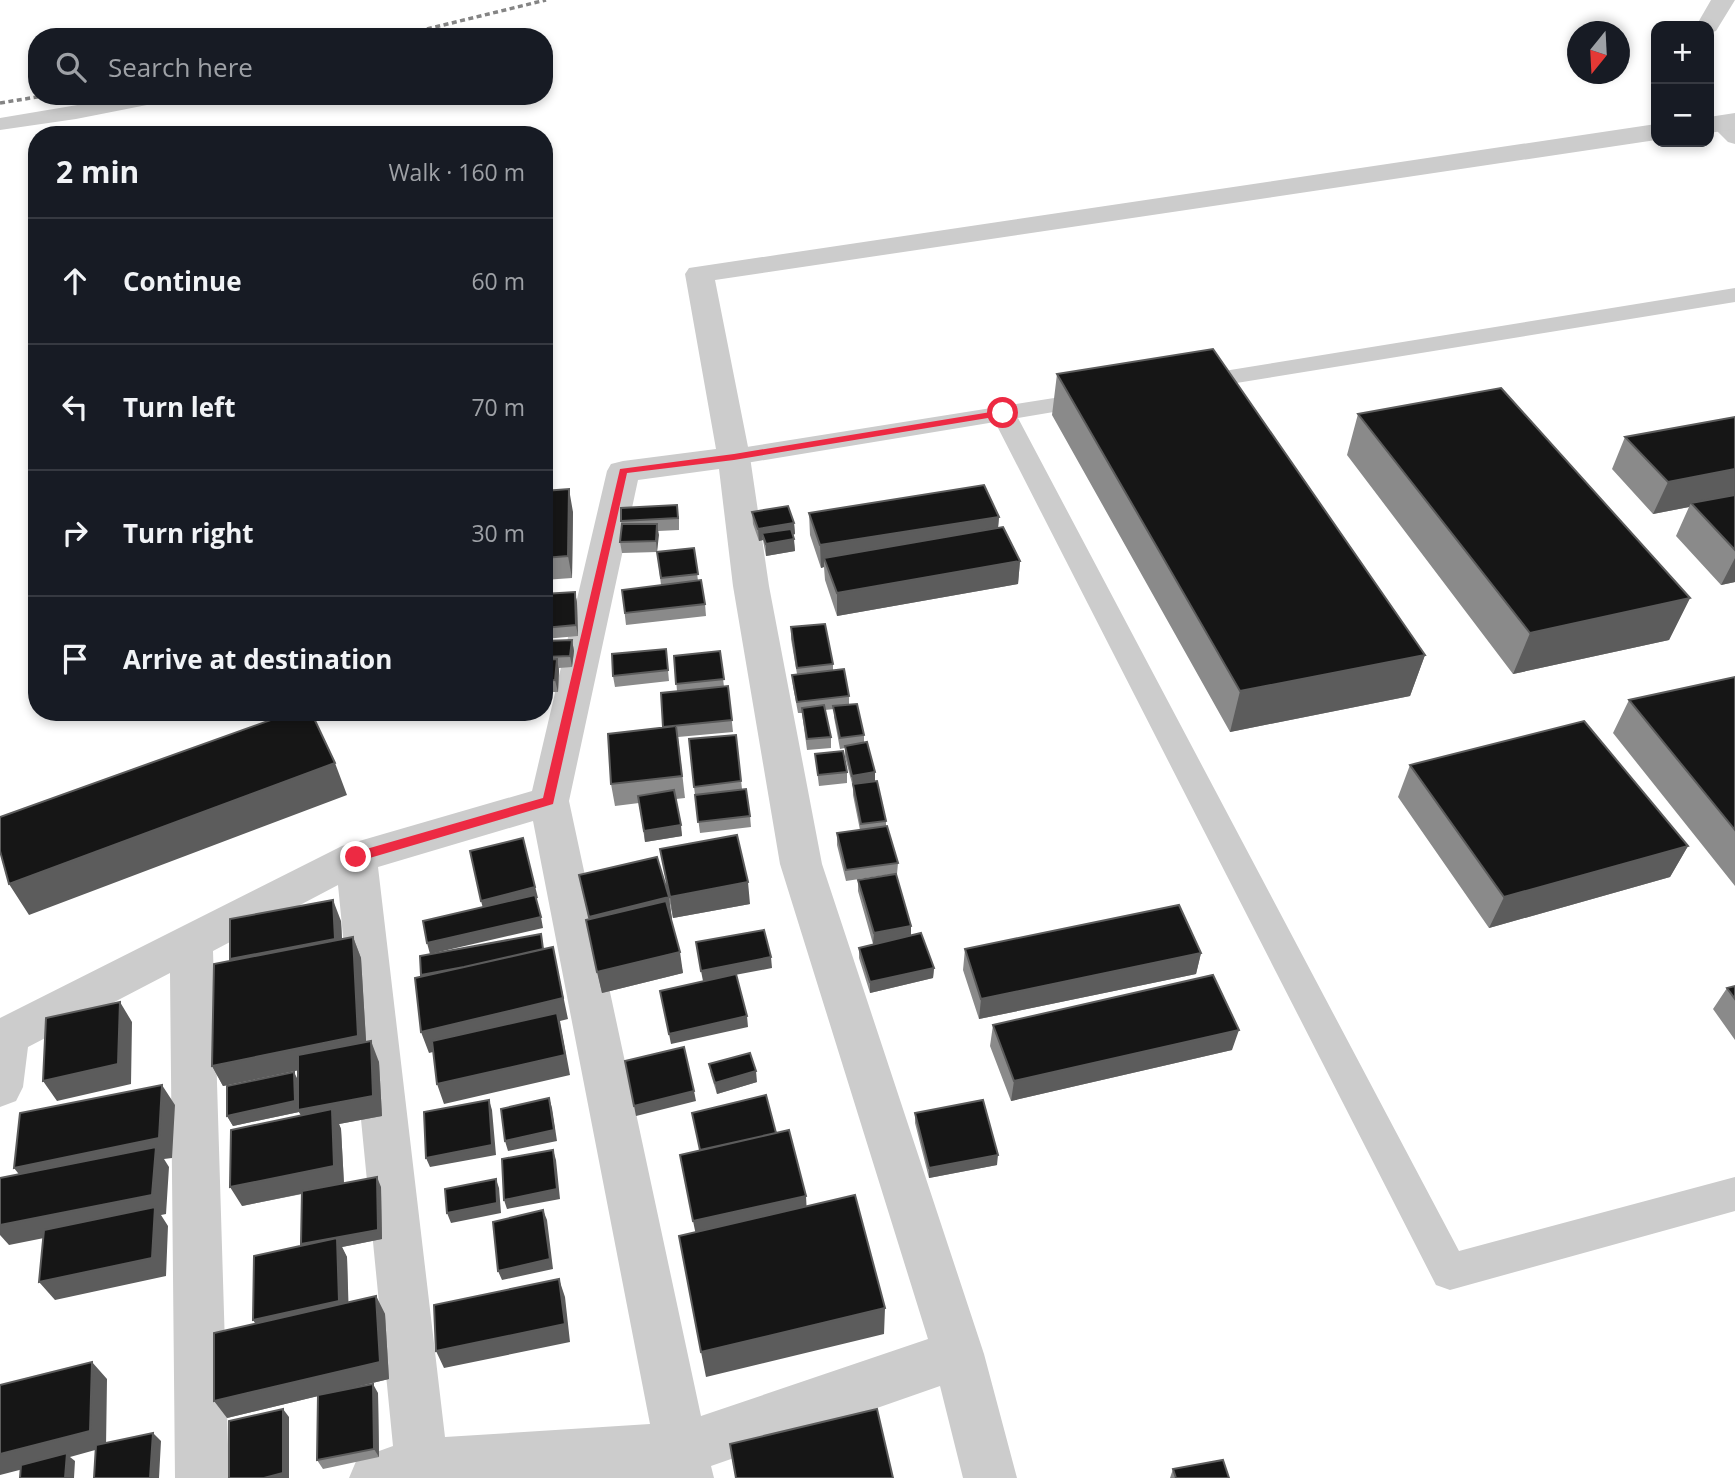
<!DOCTYPE html>
<meta charset="utf-8">
<style>
:root{--surface:#171b24;--page:#20242c;--text:#f1f3f6;--muted:#9ea1a6;--line:#363941}
body{margin:0;font-family:"Open Sans",sans-serif;background:var(--page);color:var(--text)}
.controls{position:absolute;right:21px;top:21px;display:grid;overflow:hidden;border-radius:14px;box-shadow:0 4px 10px #0003}
.controls button{width:63px;height:63px;display:grid;place-items:center;padding:0;border:0;border-bottom:2px solid var(--line);background:var(--surface);color:var(--text);font:35px sans-serif}
.compass{position:absolute;left:1567px;top:21px;width:63px;height:63px;border-radius:50%;background:var(--surface);box-shadow:0 4px 10px #0003;rotate:198deg}
.stop{position:absolute;width:21px;height:21px;margin:-16px;border:5px solid #ed2a43;border-radius:50%;background:#fff}
.stop.end{background:#ed2a43;border-color:#fff;box-shadow:0 2px 7px #0008}
.list{margin:0;padding:0;list-style:none}
h2{display:flex;justify-content:space-between;align-items:center;height:91px;margin:0;padding:0 28px;font-size:30px}
h2 small{font-size:23px;font-weight:400;color:var(--muted)}
.list li{display:grid;grid-template-columns:46px 1fr auto;gap:21px;align-items:center;box-sizing:border-box;height:126px;padding:0 28px;border-top:2px solid var(--line)}
.list b{display:block;font-size:26px;white-space:nowrap}
.list em{font-size:23px;font-style:normal;color:var(--muted)}
.icon{flex:none;width:38px;height:38px;fill:none;stroke:currentColor;stroke-width:2;stroke-linecap:round;stroke-linejoin:round}
.map{position:relative;flex:none;width:1735px;height:1478px;overflow:hidden}
.search{position:absolute;background:var(--surface);box-shadow:0 4px 10px #0003;left:28px;top:28px;width:525px;height:77px;display:flex;align-items:center;gap:18px;box-sizing:border-box;padding:0 24px;border-radius:28px;color:var(--muted);font-size:26px}
.panel{position:absolute;background:var(--surface);box-shadow:0 4px 10px #0003;left:28px;top:126px;width:525px;height:595px;border-radius:28px}
.map>svg:first-child{display:block}
.lines{fill:none;stroke-linecap:round;stroke-linejoin:round}
.service{fill:#ccc;fill-rule:evenodd}
.minor{fill:#ccc;fill-rule:evenodd}
.rail{stroke:#848484;stroke-width:3.5;stroke-dasharray:5 3.5;stroke-linecap:butt}
.wall{fill:#8a8a8a}
.shaded-wall{fill:#5c5c5c}
.building{fill:#161616;stroke:#5c5c5c;stroke-width:2}
.route{fill:#ed2a43}
</style>
<div class="map">
<svg width="1735" height="1478" viewBox="0 0 1735 1478">
<rect width="100%" height="100%" fill="#fff"/>
<g class="lines">
<path class="service" d="M131 96H172L162 102 76 119 0 130V118Z
M1719 117 1726 119 1735 127V144L1728 142 1709 123 1712 119Z
M1735 288V302L1193 390 1185 388 1181 383 1185 378 1193 376Z
M1092 392 1101 394 1104 399 1101 404 1018 418 1459 1251 1735 1177V1211L1450 1290 1436 1285 995 422 734 465 725 463 721 457 725 451 734 449Z"/>
<path class="minor" d="M1711 0H1735L1716 31 1709 33V26H1696Z
M1735 113V129L1709 133V117Z
M1656 124V140L715 280 750 457 769 586 822 864 984 1354 1017 1478H963L940 1386 711 1466 714 1478H349L357 1459 393 1446 338 885 213 951 229 1478H175L170 973 28 1047 23 1087 16 1101 0 1107V1018L342 846 532 791 607 471 611 464 623 461 716 449 685 274 689 268ZM719 469 733 586 780 864 928 1339 701 1416 569 801 638 480ZM533 821 650 1424 445 1437 378 867Z"/>
<path class="rail" d="M394 37 546 0
M0 103 43 96"/>
</g>
<path class="wall" d="M1057 374 1425 655 1410 696 1230 732 1052 415Z
M1358 414 1690 598 1669 640 1513 674 1347 455Z
M1735 417V582L1721 585 1676 536 1689 507 1653 514 1612 469 1625 437Z
M544 491 573 512 572 578 544 580Z
M752 512 794 523 795 534 793 535 795 551 766 556 763 540 759 541 753 524Z
M809 513 999 517 998 528 1020 561 1018 584 837 616 825 580 824 567 821 568 810 535Z
M679 516V530L658 531 657 552 694 548 698 581 705 604 706 616 626 625 622 590 661 585 657 552 622 553 620 542 622 528 621 521Z
M575 592 577 603 578 636 544 639V594Z
M791 627 833 664V670L849 696V704L864 735V743L886 821V826L898 863 897 874H896L911 935 934 968 933 978 870 993 859 958V948L885 941 873 944 858 891V880L892 874 846 881 837 845V833L860 830 853 795V787L845 757V748L840 749 834 717V709L825 710 831 737V748L807 750 802 713H798L793 686 792 675 797 674 791 639Z
M572 640 574 651 572 667 559 668 558 692H544V641Z
M666 649 669 681 615 687 613 676Z
M720 651 724 687 728 686 733 732 678 737 685 798 676 799 682 836 645 842 639 803 615 806 611 784 663 728 677 691 674 656Z
M1735 677V886L1613 733 1629 700Z
M736 735 742 789 750 816 751 827 700 833 694 787Z
M815 754 847 772V783L819 786Z
M1410 765 1688 846 1670 877 1489 928 1398 797Z
M660 849 750 904 673 918 669 899 672 919H671L683 973 602 993 586 920 589 919 579 875 669 896Z
M341 921 342 939 353 937 361 958 366 1042 379 1062 382 1116 339 1124 341 1129 344 1183 381 1187 382 1239 342 1247 347 1257 348 1302 376 1296 385 1314 389 1379 355 1387 378 1393 379 1457 323 1469 317 1460 318 1396 227 1418 256 1324 253 1320 302 1246V1194L242 1206 301 1115 299 1112 233 1126 227 1116 298 1081V1070L223 1086 212 1066 231 961Z
M965 949 1201 953 1196 974 979 1019 963 970Z
M1735 986V1040L1713 1009 1727 988Z
M993 1025 1232 1050 1011 1101 990 1046Z
M709 1064 757 1082 717 1094 711 1075Z
M915 1113 997 1165 929 1178 915 1123Z
M1173 1469 1229 1478H1170Z"/>
<path class="shaded-wall" d="M1735 469V499L1691 503 1689 507 1653 514 1668 482Z
M569 489 573 512 572 578 568 556Z
M999 517 997 539 824 558V567L821 568 820 545Z
M794 523 795 534 764 540 762 533 763 540 759 541 758 529Z
M657 524 659 535 657 552 656 541Z
M794 539 795 551 766 556V544Z
M1735 558V582L1721 585Z
M1020 561 1018 584 837 616V593Z
M575 592 577 603 578 636 576 625Z
M1690 598 1669 640 1513 674 1530 633Z
M572 640 574 651 572 667 570 656Z
M1425 655 1410 696 1230 732 1240 691Z
M557 659 559 671 558 692 555 680Z
M335 763 347 795 29 915 9 884Z
M875 772V783L853 787 852 776Z
M681 825 682 836 645 842 644 831Z
M523 838 538 898 484 912 481 901Z
M1688 846 1670 877 1489 928 1504 897Z
M748 882 750 904 673 918 670 897Z
M669 897 672 919 594 938 589 917Z
M333 900 341 921 343 960 241 981 230 959Z
M541 917 543 928 430 954 427 943Z
M911 926V937L873 944 874 933Z
M541 934 546 964 425 985 421 975Z
M353 937 361 958 367 1056 223 1086 212 1066Z
M553 947 568 1019 560 1021 570 1075 444 1104 437 1084 559 1021 429 1053 421 1032Z
M680 952 683 973 602 993 597 972Z
M1201 953 1196 974 979 1019 981 999Z
M771 957 772 968 703 981 701 971Z
M934 968 933 978 870 993V982Z
M120 1002 132 1022 131 1084 57 1101 43 1081Z
M747 1016 748 1027 671 1044 669 1034Z
M1239 1030 1232 1050 1011 1101 1014 1081Z
M371 1041 379 1062 382 1116 339 1124 341 1129 344 1185 242 1206 230 1187 309 1130 299 1112 233 1126 227 1116 294 1072 299 1082Z
M756 1071 757 1082 717 1094 715 1083Z
M162 1085 175 1105 172 1158 164 1159 169 1167 166 1214 161 1215 168 1226 166 1276 55 1300 39 1282 154 1216 9 1245 0 1235V1225L29 1187 14 1168Z
M694 1091 696 1101 636 1116 634 1106Z
M549 1098 552 1108 557 1141 508 1151 505 1141Z
M489 1100 492 1110 496 1155 430 1167 426 1158Z
M553 1150 556 1160 560 1199 507 1209 504 1200Z
M998 1155 997 1165 929 1178V1168Z
M377 1177 381 1187 382 1239 342 1247 347 1257 349 1319 265 1337 253 1320 307 1254 301 1244Z
M496 1179 499 1188 501 1213 451 1223 447 1213Z
M806 1196 807 1215 697 1240 693 1221Z
M543 1210 547 1220 553 1269 502 1280 498 1271Z
M559 1279 565 1297 570 1342 444 1368 436 1351Z
M376 1296 385 1314 389 1379 227 1418 214 1401Z
M885 1308 884 1334 706 1377 701 1352Z
M92 1362 107 1379 106 1447 70 1457 75 1461 74 1478H65L66 1458 0 1475V1454Z
M373 1384 378 1393 379 1457 374 1449Z
M283 1409 289 1417V1478H264Z
M153 1433 161 1441 159 1478H150Z"/>
<path class="building" d="M1213 349 1425 655 1240 691 1057 374Z
M1501 388 1690 598 1530 633 1358 414Z
M1735 417V469L1668 482 1625 437Z
M984 485 999 517 820 545 809 513Z
M569 489 568 556 544 558V491Z
M1735 495V550L1691 503Z
M677 505 678 518 621 521V508Z
M788 506 794 523 758 529 752 512Z
M622 524H657L656 541 620 542Z
M1003 527 1020 561 837 593 824 558Z
M791 529 794 539 766 544 762 533Z
M694 548 698 574 661 578 657 552Z
M701 580 705 604 625 613 622 590Z
M575 592 576 625 544 628V594Z
M825 624 833 664 797 668 791 627Z
M572 640 570 656 544 657V641Z
M666 649 668 670 613 676 612 654Z
M720 651 724 679 676 684 674 656Z
M557 659 555 680 544 681V660Z
M844 669 849 696 797 702 792 675Z
M1735 677V830L1629 700Z
M728 686 732 720 663 727 661 693Z
M857 704 864 735 840 738 833 706Z
M824 705 831 737 807 739 802 708Z
M293 712H311L335 763 9 884 0 851V817Z
M1584 721 1688 846 1504 897 1410 765Z
M676 726 682 776 611 784 608 734Z
M736 735 741 781 694 787 689 739Z
M867 742 875 772 852 776 845 746Z
M843 751 847 772 818 775 815 754Z
M877 781 886 821 861 824 853 784Z
M746 789 750 816 698 822 695 795Z
M674 790 681 825 644 831 638 796Z
M887 826 898 863 846 870 837 833Z
M737 835 748 882 670 897 660 849Z
M523 838 535 887 481 901 470 851Z
M657 857 669 897 589 917 579 875Z
M896 874 911 926 874 933 858 880Z
M535 895 541 917 427 943 423 921Z
M333 900 335 939 230 959V919Z
M666 901 680 952 597 972 586 920Z
M1179 905 1201 953 981 999 965 949Z
M764 930 771 957 701 971 696 942Z
M921 933 934 968 870 982 859 948Z
M541 934 543 949 464 967 421 975 420 956Z
M353 937 358 1036 212 1066 214 964Z
M553 947 563 998 421 1032 415 978Z
M736 974 747 1016 669 1034 660 991Z
M1213 975 1239 1030 1014 1081 993 1025Z
M1735 986V999L1727 988Z
M120 1002 118 1064 43 1081 46 1018Z
M557 1013 565 1055 437 1084 432 1041Z
M371 1041 373 1096 298 1110V1055Z
M684 1047 694 1091 634 1106 625 1061Z
M750 1053 756 1071 715 1083 709 1064Z
M294 1072 295 1101 227 1116V1086Z
M162 1085 159 1138 14 1168 20 1113Z
M766 1095 776 1133 700 1150 692 1113Z
M549 1098 554 1130 505 1141 501 1109Z
M489 1100 492 1145 426 1158 424 1112Z
M983 1100 998 1155 929 1168 915 1113Z
M332 1109 334 1166 230 1187 231 1130Z
M789 1130 806 1196 693 1221 680 1155Z
M156 1147 152 1195 0 1225V1178Z
M553 1150 557 1189 504 1200 502 1159Z
M377 1177 378 1230 301 1244 302 1191Z
M496 1179 497 1203 447 1213 445 1189Z
M855 1195 885 1308 701 1352 679 1236Z
M155 1207 152 1258 39 1282 44 1230Z
M543 1210 550 1259 498 1271 493 1222Z
M337 1238 339 1301 253 1320 254 1256Z
M559 1279 565 1324 436 1351 434 1305Z
M376 1296 380 1362 214 1401V1333Z
M92 1362 90 1431 0 1454V1385Z
M373 1384 374 1449 317 1460 318 1395Z
M283 1409V1473L264 1478H229V1421Z
M877 1409 893 1478H736L730 1444Z
M153 1433 150 1478H94L96 1445Z
M67 1453 65 1478H20L21 1465Z
M1223 1460 1229 1478H1176L1173 1469Z"/>
<path class="route" d="M1003 410 1006 411V415L734 460 627 473 553 804 356 862 352 860 350 857 356 852 543 798 620 469 734 454Z"/>
</svg>
<div class="controls">
<button>+</button>
<button>−</button>
</div>
<svg class="compass" viewBox="-18 -18 36 36"><path d="M0-13l5 13h-10z" fill="#e53935"/><path d="M0 13l5-13h-10z" fill="#9ea1a6"/></svg>
<div class="stop" style="left:1003px;top:413px"></div>
<div class="stop end" style="left:356px;top:857px"></div>
<div class="search"><svg class="icon" aria-label="search" viewBox="0 0 24 24"><circle cx="10" cy="10" r="6"/><path d="M15 15l6 6"/></svg>Search here</div>
<section class="panel">
<h2>2 min<small>Walk · 160 m</small></h2>
<ul class="list">
<li><svg class="icon" aria-label="ahead" viewBox="0 0 24 24"><path d="M12 20V5M6 11l6-6 6 6"/></svg><div><b>Continue</b></div><em>60 m</em></li>
<li><svg class="icon" aria-label="left" viewBox="0 0 24 24"><path d="M17 20v-9H6M10 6l-5 5 5 5"/></svg><div><b>Turn left</b></div><em>70 m</em></li>
<li><svg class="icon" aria-label="right" viewBox="0 0 24 24"><path d="M7 20v-9h11M14 6l5 5-5 5"/></svg><div><b>Turn right</b></div><em>30 m</em></li>
<li><svg class="icon" aria-label="arrive" viewBox="0 0 24 24"><path d="M6 21V4h12l-3 4 3 4H6"/></svg><div><b>Arrive at destination</b></div></li>
</ul>
</section>
</div>
